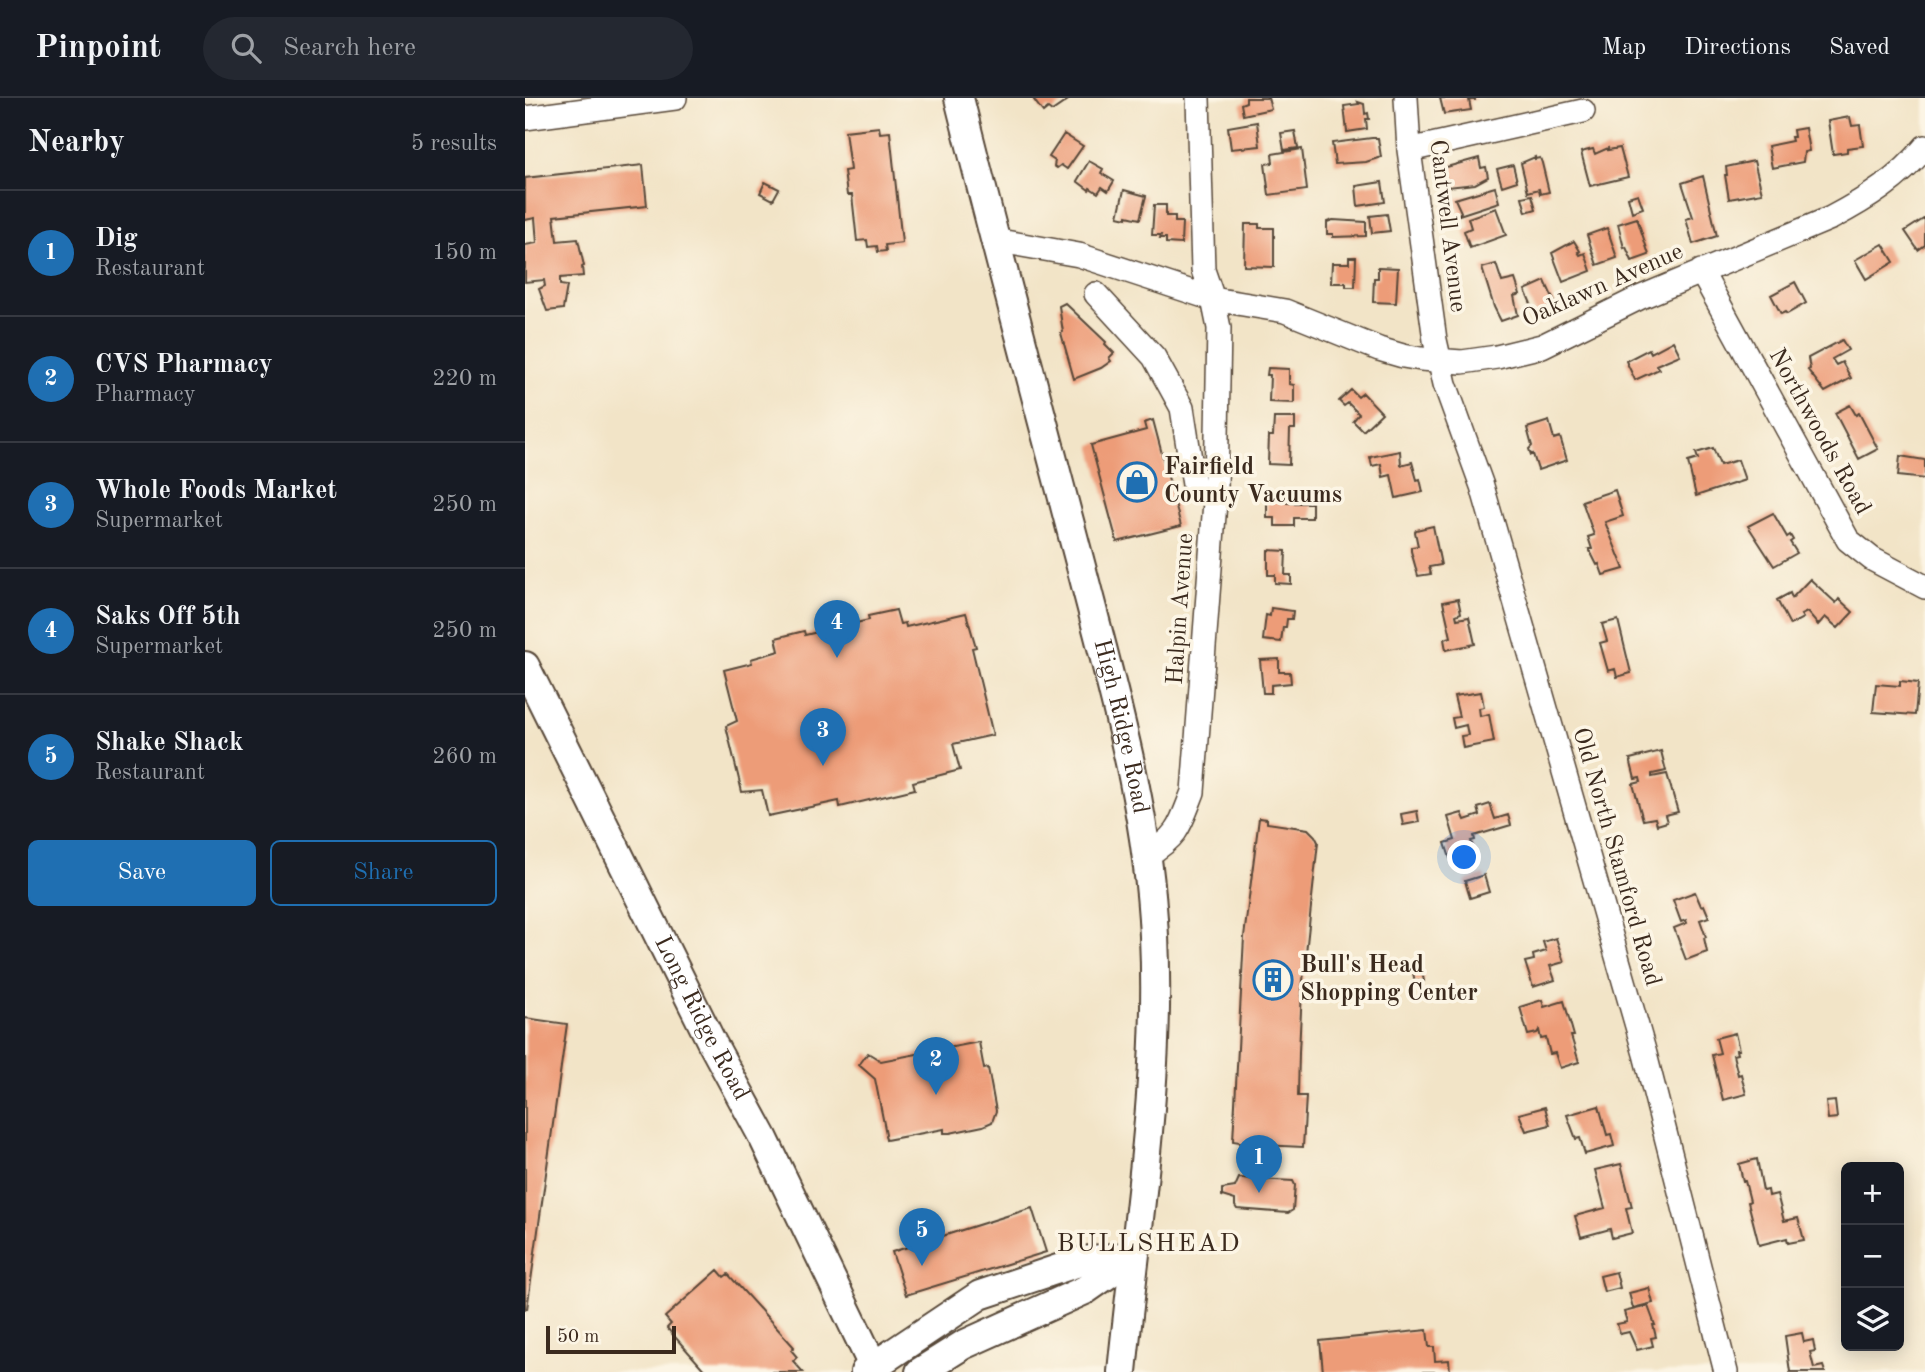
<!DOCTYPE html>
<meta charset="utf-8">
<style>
:root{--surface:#171b24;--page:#242831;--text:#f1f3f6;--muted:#9ea1a6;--line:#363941;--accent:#1f6fb2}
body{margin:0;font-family:"Old Standard TT",serif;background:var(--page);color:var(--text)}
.controls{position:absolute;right:21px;bottom:21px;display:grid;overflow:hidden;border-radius:10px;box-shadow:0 4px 18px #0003}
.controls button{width:63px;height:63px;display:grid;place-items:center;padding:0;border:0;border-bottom:2px solid var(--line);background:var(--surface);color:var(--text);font:35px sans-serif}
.scale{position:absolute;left:21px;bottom:18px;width:130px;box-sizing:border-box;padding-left:7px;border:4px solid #3b2a1e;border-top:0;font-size:19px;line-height:24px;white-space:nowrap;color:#3b2a1e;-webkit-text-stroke:5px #fcf5e5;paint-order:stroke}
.you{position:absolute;left:940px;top:760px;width:24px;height:24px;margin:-18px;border:5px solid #fff;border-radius:50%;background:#1a73e8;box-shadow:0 0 0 10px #1a73e833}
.badge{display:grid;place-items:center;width:46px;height:46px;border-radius:50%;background:var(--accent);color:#fff;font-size:23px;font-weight:700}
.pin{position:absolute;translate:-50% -58px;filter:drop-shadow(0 2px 4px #0008)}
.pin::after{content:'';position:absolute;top:37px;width:24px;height:21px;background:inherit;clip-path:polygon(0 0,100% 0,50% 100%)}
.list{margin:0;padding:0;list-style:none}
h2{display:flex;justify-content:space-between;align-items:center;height:91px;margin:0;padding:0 28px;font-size:30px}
h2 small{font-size:23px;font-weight:400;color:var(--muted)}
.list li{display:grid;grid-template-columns:46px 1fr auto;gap:21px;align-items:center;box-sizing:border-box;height:126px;padding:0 28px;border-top:2px solid var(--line)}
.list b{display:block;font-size:26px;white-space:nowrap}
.list p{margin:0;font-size:23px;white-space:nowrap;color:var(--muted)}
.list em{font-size:23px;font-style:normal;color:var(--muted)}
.actions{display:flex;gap:14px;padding:21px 28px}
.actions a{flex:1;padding:16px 0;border:2px solid var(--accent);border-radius:10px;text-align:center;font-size:24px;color:var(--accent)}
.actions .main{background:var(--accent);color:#fff}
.icon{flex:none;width:38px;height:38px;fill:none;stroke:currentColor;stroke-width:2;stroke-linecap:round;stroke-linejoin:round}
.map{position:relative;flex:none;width:1400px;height:1274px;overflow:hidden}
header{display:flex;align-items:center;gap:42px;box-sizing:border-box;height:98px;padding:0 35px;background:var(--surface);border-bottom:2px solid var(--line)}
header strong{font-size:33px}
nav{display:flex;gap:38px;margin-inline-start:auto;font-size:24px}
.search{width:490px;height:63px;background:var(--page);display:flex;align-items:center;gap:18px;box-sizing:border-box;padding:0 24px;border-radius:38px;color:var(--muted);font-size:26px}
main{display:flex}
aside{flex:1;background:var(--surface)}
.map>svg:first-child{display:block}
.building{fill:#ed9c78}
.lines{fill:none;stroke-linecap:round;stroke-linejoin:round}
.minor-casing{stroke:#564637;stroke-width:26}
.major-casing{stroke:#564637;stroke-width:32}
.minor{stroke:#fff;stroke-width:23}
.major{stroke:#fff;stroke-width:28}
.labels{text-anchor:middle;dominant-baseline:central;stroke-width:7;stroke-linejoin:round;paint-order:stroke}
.street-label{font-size:24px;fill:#3b2a1e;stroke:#fcf5e5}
.poi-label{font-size:24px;font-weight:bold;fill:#3b2a1e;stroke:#fcf5e5;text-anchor:start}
.neighbourhood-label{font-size:26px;letter-spacing:2px;fill:#3b2a1e;stroke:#fcf5e5}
</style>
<header>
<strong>Pinpoint</strong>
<div class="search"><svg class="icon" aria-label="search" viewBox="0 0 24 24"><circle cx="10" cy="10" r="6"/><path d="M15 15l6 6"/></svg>Search here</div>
<nav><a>Map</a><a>Directions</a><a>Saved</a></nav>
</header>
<main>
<aside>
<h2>Nearby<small>5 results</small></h2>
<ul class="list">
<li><span class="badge">1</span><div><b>Dig</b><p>Restaurant</p></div><em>150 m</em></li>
<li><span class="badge">2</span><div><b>CVS Pharmacy</b><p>Pharmacy</p></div><em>220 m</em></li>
<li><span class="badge">3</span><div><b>Whole Foods Market</b><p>Supermarket</p></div><em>250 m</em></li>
<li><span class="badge">4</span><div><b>Saks Off 5th</b><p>Supermarket</p></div><em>250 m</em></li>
<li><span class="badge">5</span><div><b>Shake Shack</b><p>Restaurant</p></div><em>260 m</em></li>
</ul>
<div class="actions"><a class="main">Save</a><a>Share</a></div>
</aside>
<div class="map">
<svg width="1400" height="1274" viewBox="0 0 1400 1274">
<rect width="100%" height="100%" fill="#fcf5e5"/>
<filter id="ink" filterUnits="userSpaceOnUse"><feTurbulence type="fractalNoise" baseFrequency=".0143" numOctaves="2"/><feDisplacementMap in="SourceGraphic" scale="14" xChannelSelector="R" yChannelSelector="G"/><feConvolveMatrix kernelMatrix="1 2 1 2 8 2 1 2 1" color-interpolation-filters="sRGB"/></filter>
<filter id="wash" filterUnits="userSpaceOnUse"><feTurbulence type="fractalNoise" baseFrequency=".00686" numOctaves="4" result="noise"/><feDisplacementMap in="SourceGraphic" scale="28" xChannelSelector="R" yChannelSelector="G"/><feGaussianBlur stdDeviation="1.57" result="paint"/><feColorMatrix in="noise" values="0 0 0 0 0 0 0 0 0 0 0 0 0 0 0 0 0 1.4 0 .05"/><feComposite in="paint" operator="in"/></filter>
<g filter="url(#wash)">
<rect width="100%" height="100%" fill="#f2e4c7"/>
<g id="blocks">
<path class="building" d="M512 0H541L543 2 527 13 523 10 518 14 509 2Z
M721 0H743L746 11 718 17 716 6 721 4Z
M915 0H950V2H944L946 12 919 16Z
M833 4 839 6 840 16 843 15 844 21H841L842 31 822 34 819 8 834 6Z
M1325 19 1327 28 1335 27 1338 48 1322 50V54L1308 56 1303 23Z
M732 24 735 48 706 51 703 29Z
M354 29 355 35 365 34 377 145 360 147 361 153 353 154 352 148 343 149 342 142 332 143 327 97H322L319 73 325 72 320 33Z
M1280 30 1284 53 1279 54 1278 64 1247 70 1243 48 1267 43 1266 39H1269L1268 32Z
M770 33 773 50 759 52 756 35Z
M539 36 558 48 542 71 536 67 532 70 529 68 530 63 524 59Z
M847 40H853L856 59 841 64 810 66 807 45Z
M1083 50V52L1095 50 1103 79 1065 88 1056 54 1068 51 1070 56Z
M777 51 782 92 744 97 740 66 748 65 747 56Z
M1010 59V61L1015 60 1017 65 1024 94 1015 96 1014 91 1003 94 996 65Z
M954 60 956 70 961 69 963 79 950 86 923 89 918 70Z
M564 63 578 71 576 75 589 83 583 93 577 89 573 95 565 90 564 92 552 83Z
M1229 63 1237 95 1204 101 1200 77H1202L1201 69Z
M118 67 122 108 29 118 32 143 53 141 59 168 57 169 58 178 35 180V187L42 188 38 211 22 213 14 191 20 188 19 182 0 184V147L12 145 10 120 0 122V80Z
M988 67 992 83 977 88 972 71Z
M1178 78 1192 138 1168 146 1161 121 1168 119 1157 85Z
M240 84 254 91 248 102 235 95Z
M857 84 860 104 833 108 831 88Z
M970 89 974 104 931 118 936 114 930 101Z
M599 92 621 98 615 121 602 118V120L593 118Z
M1113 96 1118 110 1107 114 1103 99Z
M1007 97 1011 111 1001 114 997 99Z
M629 107H641V118H650V124H657L656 146 641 145V140H635L636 137H627Z
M971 110 981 137 945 150 939 133 946 130 943 120Z
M862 116 865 133 847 135 845 118Z
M1112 120 1124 157 1107 163 1101 149 1099 150 1093 126Z
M1400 120V147L1393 152 1380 133Z
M808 122 841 124V138L808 139V136H802V124Z
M720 126H734V130H749V169L719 168Z
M1082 130 1092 160 1072 167 1062 137Z
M1049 143 1055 153 1053 154 1055 157 1060 155 1066 173 1038 184 1027 155Z
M1358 146 1369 164 1341 181 1330 162Z
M824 159H831L830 189H821V185H806L807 165H824Z
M971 166 977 184 990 181 995 196 989 198 993 217 976 223 969 209 957 170Z
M853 169 873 170 871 205 848 204 849 180H853Z
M1020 183 1030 205 1027 207 1028 209 1010 215 1000 192Z
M1270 184 1281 205 1262 216 1260 214 1256 216 1246 197Z
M540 205 581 244 580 246 589 255 584 260 586 263 576 270 549 281 536 235 538 234 534 208Z
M1317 242 1323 252 1307 261 1311 267 1317 264 1326 280 1300 294 1283 272 1285 271 1283 260Z
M1148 243 1155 257 1131 267 1134 271 1110 282 1101 263 1124 251 1126 255Z
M743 270 764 271V286L769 287V305L744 304 745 277H742Z
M826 292 833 299 838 295 857 315 838 333 828 323 834 316 823 305 819 308 814 303Z
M1325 307 1331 317 1334 315 1353 351 1334 361 1310 315Z
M749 320H770V331H765L764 367 743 366 744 338H748Z
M628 322 656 428 592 444 566 347 621 332 619 325Z
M1024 323 1029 341 1035 339 1042 362 1013 372 1008 356 1006 357 1004 351 1007 348 1002 330Z
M1188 350 1195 367 1213 362 1220 382 1171 398 1163 364 1173 361 1171 355Z
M875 353 876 367 887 364 892 382 895 381 898 394 871 400 866 377 858 379 856 366 847 368 845 359Z
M1375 358 1400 362V381L1373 378Z
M1090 392 1098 418 1080 424 1099 471 1078 477 1074 466 1072 467 1064 451H1067L1063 439 1069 437 1057 403Z
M742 394H762V405H787V420H769V428H750V420H742Z
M1248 415 1262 439 1265 437 1268 442 1265 444 1272 455 1249 468 1223 428Z
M908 428 916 467 904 469 906 476 893 478 886 453V449L893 448 890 434 891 432Z
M743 452 761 453 760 477H766V486L750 485V477H743Z
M1285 481 1311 505 1314 501 1328 514 1313 530 1300 519 1293 527 1282 514 1276 517 1278 520 1265 527 1252 502 1265 495 1267 500Z
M933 501 936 515 931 517 932 521 944 519 950 546 921 552 919 541 926 539 918 504Z
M746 510 768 513 767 521H762L761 529H758L756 544 738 542 741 517 745 518Z
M371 512 375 526 380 525 381 529 441 515 451 549 447 550 468 637 428 646 435 672 388 684 390 691 315 709 314 703 243 718 237 692 217 694 201 628 212 623 199 572 227 565 226 561 254 553 251 540 279 533 280 537 344 522 343 518Z
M1093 522 1106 575 1092 579 1090 571 1083 573 1075 545 1082 543 1077 526Z
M754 561V574H765L766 585 746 587V595H738L735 562Z
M1375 583 1393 585 1390 617 1348 614 1351 586 1375 588Z
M956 594 959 609 954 610 955 618 964 616 969 644 938 650 936 638 943 637 941 627 929 630 927 620 934 619 929 598Z
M1136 653 1141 673 1127 676V679L1142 676 1153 714 1140 717 1142 724 1132 727 1130 720 1118 722 1108 686 1116 684 1115 680 1110 681 1105 661Z
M965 706 970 721 983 717 986 727 949 738 950 742 946 743 949 752 925 760 920 745 930 742 923 719 937 715 940 722 955 717 953 710Z
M892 713 894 724 878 727 876 716Z
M734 720 742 721V725L783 731 790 738 793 744 777 892 774 954 773 998H781L778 1049 715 1046V1044L708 1043 719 839Z
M959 777 964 794 945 800 940 783Z
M1170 794 1176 808 1179 807 1184 819 1175 822 1181 839 1179 840 1182 854 1161 862 1149 830 1162 825 1161 822 1156 824 1148 802Z
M1031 840 1039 864 1025 868 1030 882 1008 889 1000 864 1009 862 1008 857 1021 853 1018 844Z
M896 869 899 883 890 884 887 870Z
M1017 902 1019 909 1039 903 1049 938H1046L1054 964 1035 970 1030 955 1025 956 1021 940 1016 941 1014 932 1012 935 1003 937 995 909Z
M0 920 42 926 2 1211H0Z
M1210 935 1214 952H1211L1212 956 1208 957 1213 977 1216 976 1221 996 1198 1002 1187 957 1195 955 1191 940Z
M454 944 459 971 463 970 471 1013 467 1024 458 1028 425 1035H419V1031L361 1042 360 1037 361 1036 350 981 334 967 343 955 356 963Z
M1310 1003 1312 1020 1303 1021 1301 1004Z
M1074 1008 1082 1037 1086 1036 1089 1048 1060 1056 1055 1040 1051 1041 1042 1017Z
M1020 1009 1025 1027 1001 1033 994 1016Z
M1232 1061 1238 1093 1243 1092 1244 1098 1252 1096 1259 1123 1273 1120 1279 1142 1263 1145 1262 1140 1234 1147 1223 1104 1225 1103 1220 1083H1218L1214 1066Z
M1096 1066 1107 1109 1101 1110 1107 1135 1087 1140 1085 1131 1056 1139 1050 1118 1080 1110 1070 1072Z
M714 1080 768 1083 770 1087 768 1112 763 1115 712 1111 710 1108V1102L697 1098V1091L710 1089Z
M507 1110 521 1154 381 1197 367 1154Z
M193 1172 199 1179 203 1176 269 1249 266 1252 272 1259 268 1263 278 1274H181L142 1230 146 1226 140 1219Z
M1091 1174 1095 1190 1079 1194 1075 1178Z
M1124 1190 1128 1205 1108 1210 1104 1195Z
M1123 1208 1130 1227H1128L1131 1239 1126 1240 1128 1248 1112 1252 1104 1234 1095 1236 1092 1226 1102 1224 1099 1214Z
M902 1232 904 1249H909L910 1263 924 1262 925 1274H798L795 1243Z
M1277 1235 1279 1244 1288 1242 1290 1253 1285 1254 1289 1270 1298 1268 1300 1274H1265L1260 1238Z"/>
</g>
</g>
<g filter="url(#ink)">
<use href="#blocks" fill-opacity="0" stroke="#564637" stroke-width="2"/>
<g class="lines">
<g class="minor-casing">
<path id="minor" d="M881 0 884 52 910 242 920 286 957 388 1120 956 1201 1274
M0 20 150 0
M884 52 1058 13
M469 142 554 157 688 201 760 213 854 251 878 258 896 261 937 264 972 259 1017 248 1114 200 1306 120C1342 101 1374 81 1400 49
M1176 173 1323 442 1347 461 1400 489
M571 196 629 259 657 310 670 393 691 391
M622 757C654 738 655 727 668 694L691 391 694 230 688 201 678 172 673 0"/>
</g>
<g class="major-casing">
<g id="major">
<path id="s1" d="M434 0C474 161 517 320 559 480 590 601 623 712 629 838 636 984 611 1130 597 1274"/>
<path id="s2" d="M0 568 186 943 238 1039 351 1274"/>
<path d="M340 1274 455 1197 557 1163 608 1158"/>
<path d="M395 1274 438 1247 560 1192 606 1160"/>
</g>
</g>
<use href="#minor" class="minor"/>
<use href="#major" class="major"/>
</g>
</g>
<defs>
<g id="shop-ring" transform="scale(2.0125)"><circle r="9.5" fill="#fcf5e5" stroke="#1f6fb2" stroke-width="1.5"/><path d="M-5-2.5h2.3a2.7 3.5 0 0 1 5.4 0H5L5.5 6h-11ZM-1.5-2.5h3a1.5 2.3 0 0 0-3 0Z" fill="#1f6fb2"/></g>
<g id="building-ring" transform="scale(2.0125)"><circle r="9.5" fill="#fcf5e5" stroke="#1f6fb2" stroke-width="1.5"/><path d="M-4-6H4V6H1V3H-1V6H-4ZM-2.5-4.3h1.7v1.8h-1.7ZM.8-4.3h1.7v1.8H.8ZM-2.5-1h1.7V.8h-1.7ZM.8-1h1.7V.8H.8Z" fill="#1f6fb2"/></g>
</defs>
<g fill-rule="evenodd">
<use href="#shop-ring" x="612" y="384"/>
<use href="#building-ring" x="748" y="882"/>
</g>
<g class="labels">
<g class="street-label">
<text transform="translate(922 128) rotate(83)">Cantwell Avenue</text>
<text transform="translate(1078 188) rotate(-24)">Oaklawn Avenue</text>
<text transform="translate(1294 334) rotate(61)">Northwoods Road</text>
<text transform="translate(656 511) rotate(-86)">Halpin Avenue</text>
<text stroke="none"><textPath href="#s1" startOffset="649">High Ridge Road</textPath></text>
<text transform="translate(1091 759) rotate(74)">Old North Stamford Road</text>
<text stroke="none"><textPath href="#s2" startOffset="394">Long Ridge Road</textPath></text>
</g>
<g class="poi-label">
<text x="639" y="370">Fairfield<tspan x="639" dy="28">County Vacuums</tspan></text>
<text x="775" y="868">Bull's Head<tspan x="775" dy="28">Shopping Center</tspan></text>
</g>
<g class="neighbourhood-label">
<text x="624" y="1146">BULLSHEAD</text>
</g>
</g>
</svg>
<div class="controls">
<button>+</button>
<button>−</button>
<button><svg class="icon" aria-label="layers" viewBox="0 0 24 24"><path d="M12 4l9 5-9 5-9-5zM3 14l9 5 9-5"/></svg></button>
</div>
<div class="scale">50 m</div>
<div class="you"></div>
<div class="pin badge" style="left:734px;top:1095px">1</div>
<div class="pin badge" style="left:411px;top:997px">2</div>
<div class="pin badge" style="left:298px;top:668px">3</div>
<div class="pin badge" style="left:312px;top:560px">4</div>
<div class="pin badge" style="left:397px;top:1168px">5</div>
</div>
</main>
